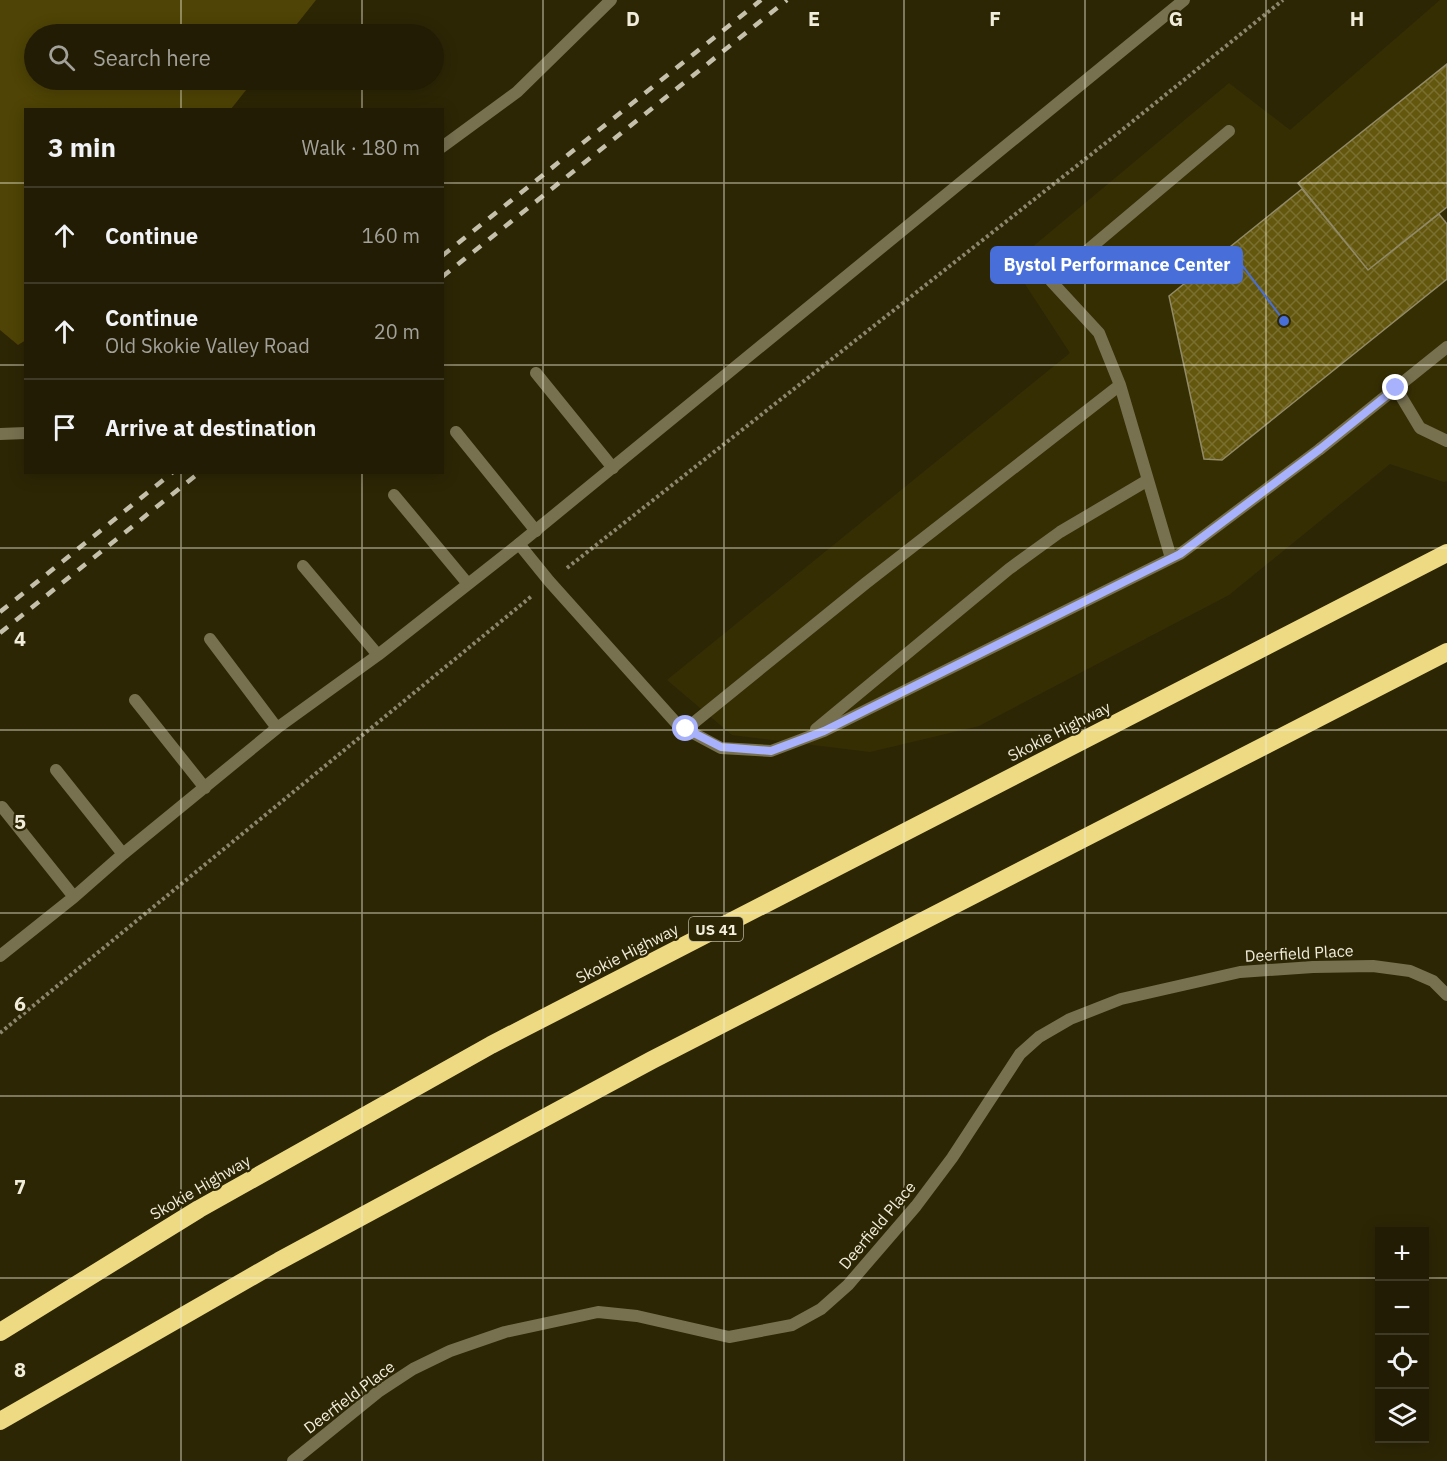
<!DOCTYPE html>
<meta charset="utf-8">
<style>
:root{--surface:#221c04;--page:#2e2913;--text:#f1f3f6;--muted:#a2a19a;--line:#3f3a26}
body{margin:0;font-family:"IBM Plex Sans",sans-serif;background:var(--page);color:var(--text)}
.controls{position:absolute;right:18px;bottom:18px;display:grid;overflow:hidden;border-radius:0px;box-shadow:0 3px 15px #0003}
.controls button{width:54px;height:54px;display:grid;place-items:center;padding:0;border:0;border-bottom:2px solid var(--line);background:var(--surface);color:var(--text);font:30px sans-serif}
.stop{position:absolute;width:18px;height:18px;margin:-14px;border:4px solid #a7b1fc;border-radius:50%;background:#fff}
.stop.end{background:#a7b1fc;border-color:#fff;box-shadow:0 2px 6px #0008}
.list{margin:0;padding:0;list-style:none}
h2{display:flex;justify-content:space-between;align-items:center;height:78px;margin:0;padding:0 24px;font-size:26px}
h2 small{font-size:20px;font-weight:400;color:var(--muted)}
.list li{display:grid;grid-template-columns:39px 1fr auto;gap:18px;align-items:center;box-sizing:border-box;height:96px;padding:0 24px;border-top:2px solid var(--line)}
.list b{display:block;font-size:22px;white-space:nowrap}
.list p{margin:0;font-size:20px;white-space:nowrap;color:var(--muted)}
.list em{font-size:20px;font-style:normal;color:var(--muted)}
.icon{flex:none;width:33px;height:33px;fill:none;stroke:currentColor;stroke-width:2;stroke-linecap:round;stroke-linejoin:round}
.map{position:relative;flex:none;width:1447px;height:1461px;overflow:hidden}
.search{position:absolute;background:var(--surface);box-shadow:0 3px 15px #0003;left:24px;top:24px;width:420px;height:66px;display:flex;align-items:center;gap:15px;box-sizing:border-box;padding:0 21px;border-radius:33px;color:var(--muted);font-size:22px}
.panel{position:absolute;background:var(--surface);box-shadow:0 3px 15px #0003;left:24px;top:108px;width:420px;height:366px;border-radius:0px}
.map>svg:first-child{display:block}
.built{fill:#362e03}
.grass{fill:#4f4405}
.building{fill:url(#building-cross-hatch);stroke:#918a68;stroke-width:1.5}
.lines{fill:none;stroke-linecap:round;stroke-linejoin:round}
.path{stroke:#8b866c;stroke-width:4;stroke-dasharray:3 3;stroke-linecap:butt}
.lane{stroke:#787150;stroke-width:12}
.street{stroke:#787150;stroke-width:12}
.highway{stroke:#edda83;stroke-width:18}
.rail{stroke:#c5c0ab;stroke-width:4.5;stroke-dasharray:10 10;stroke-linecap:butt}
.route{stroke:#a7b1fc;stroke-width:8}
.grid{fill:none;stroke:#f1eddb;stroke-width:1.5;stroke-opacity:0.55}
.labels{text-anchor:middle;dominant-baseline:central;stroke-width:4.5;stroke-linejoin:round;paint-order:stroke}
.shield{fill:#2d2605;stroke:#b6b19b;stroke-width:1.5}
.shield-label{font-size:15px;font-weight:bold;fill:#f1eddb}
.street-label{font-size:16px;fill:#f1eddb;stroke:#2d2605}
.grid-label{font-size:20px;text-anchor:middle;font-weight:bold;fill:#f1eddb;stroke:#2d2605;stroke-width:4.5;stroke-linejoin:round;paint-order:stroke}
.leader{fill:none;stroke:#476ed9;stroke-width:2}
.callout-dot{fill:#476ed9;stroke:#2d2605;stroke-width:2}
.callout{fill:#476ed9;stroke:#476ed9;stroke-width:2}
.callout-label{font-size:18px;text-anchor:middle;font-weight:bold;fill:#fff}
</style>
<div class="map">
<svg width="1447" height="1461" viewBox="0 0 1447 1461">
<defs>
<pattern id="building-cross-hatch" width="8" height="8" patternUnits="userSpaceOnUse" patternTransform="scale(1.5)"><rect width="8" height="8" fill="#63560d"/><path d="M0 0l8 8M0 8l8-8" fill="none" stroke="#7a6f30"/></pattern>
</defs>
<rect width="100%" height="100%" fill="#2d2605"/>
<path class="built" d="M1440 0H1447V481L1444 482 1390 464 1229 595 979 726 870 752 732 735 667 680 1070 353 1012 264 1229 83 1290 130Z"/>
<path class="grass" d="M0 0H316L289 34H34V80H254L231 109 26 110V340L18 345 0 330Z"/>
<path class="building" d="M1447 64V207L1368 270 1298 183Z
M1302 189 1368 270 1439 214 1447 224V279L1222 460 1204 459 1169 296Z"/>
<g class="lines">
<path class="path" d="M567 568 1112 138 1283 0
M0 1033 533 595"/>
<path class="lane" d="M442 147 517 92 611 0
M536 373 613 468
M1120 385 1099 333 1051 281 1229 131
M1396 388 1420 428 1447 441
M456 432 536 531
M0 434 26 433
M394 495 468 584
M303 566 378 655
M210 639 277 728
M135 700 205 788
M686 729 866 583 1120 385 1171 558
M816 729 1009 569 1060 532 1148 480
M56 770 123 854
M2 807 74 897
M0 956 74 897 123 854 277 728 378 655 519 544 549 581 678 725 721 748 771 751 824 731 1180 554 1320 449"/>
<path class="street" d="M1320 449 1447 347
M519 544 1184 0
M293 1461 378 1392 413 1369 450 1351 505 1332 598 1312 637 1316 729 1337 792 1325 821 1309 848 1285 916 1206 952 1158 1020 1054 1039 1037 1070 1019 1121 999 1240 972 1313 967 1373 966 1410 971 1433 981 1447 995"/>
<path class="highway" d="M0 1332 199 1209 491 1045 1447 553
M0 1421 279 1261 652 1060 1447 652"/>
<path class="rail" d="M442 256 761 0
M442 277 787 0
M0 612 173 472
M0 633 200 472"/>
</g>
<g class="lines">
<path class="route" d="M686 729 721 747 771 751 824 731 1180 554 1320 449 1396 388"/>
</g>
<path class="grid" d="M181 0V34M362 0V34M543 0V1461M724 0V1461M904 0V1461M1085 0V1461M1266 0V1461M181 80V110M362 80V110M0 183H26M442 183H1447M0 365H26M442 365H1447M181 472V1461M362 472V1461M0 548H1447M0 730H1447M0 913H1447M0 1096H1447M0 1278H1380M1424 1278H1447"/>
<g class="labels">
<rect class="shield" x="689" y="917" width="54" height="24" rx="4.5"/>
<g class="shield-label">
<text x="716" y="929">US 41</text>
</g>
<g class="street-label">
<text transform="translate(1059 731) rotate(-27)">Skokie Highway</text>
<text transform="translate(627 953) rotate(-27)">Skokie Highway</text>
<text transform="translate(1299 953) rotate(-3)">Deerfield Place</text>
<text transform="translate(200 1187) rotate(-30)">Skokie Highway</text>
<text transform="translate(877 1225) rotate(-50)">Deerfield Place</text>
<text transform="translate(349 1397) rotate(-37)">Deerfield Place</text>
</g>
</g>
<g class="grid-label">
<text x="633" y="26">D</text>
<text x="814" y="26">E</text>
<text x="995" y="26">F</text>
<text x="1176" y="26">G</text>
<text x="1357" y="26">H</text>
<text x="20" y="646">4</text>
<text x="20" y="829">5</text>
<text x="20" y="1011">6</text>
<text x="20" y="1194">7</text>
<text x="20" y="1377">8</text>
</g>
<path class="leader" d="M1284 321L1242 265"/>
<circle class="callout-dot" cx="1284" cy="321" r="6"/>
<rect class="callout" x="991" y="247" width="251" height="36" rx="6"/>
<g class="callout-label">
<text x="1117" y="271">Bystol Performance Center</text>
</g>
</svg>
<div class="controls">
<button>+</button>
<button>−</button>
<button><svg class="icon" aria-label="locate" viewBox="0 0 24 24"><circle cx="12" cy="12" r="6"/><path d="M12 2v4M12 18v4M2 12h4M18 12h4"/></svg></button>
<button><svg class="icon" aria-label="layers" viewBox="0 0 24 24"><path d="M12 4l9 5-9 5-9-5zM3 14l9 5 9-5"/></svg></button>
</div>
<div class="stop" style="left:686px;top:729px"></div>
<div class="stop end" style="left:1396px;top:388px"></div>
<div class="search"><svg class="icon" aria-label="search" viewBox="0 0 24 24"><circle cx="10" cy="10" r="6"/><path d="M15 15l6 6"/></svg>Search here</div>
<section class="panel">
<h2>3 min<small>Walk · 180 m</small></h2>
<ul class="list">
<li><svg class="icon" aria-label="ahead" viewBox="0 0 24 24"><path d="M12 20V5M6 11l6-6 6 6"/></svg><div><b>Continue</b></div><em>160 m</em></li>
<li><svg class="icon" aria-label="ahead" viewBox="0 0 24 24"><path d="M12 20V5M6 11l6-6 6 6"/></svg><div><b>Continue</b><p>Old Skokie Valley Road</p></div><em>20 m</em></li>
<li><svg class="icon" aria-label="arrive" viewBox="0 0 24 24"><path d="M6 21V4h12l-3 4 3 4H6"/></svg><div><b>Arrive at destination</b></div></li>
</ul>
</section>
</div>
